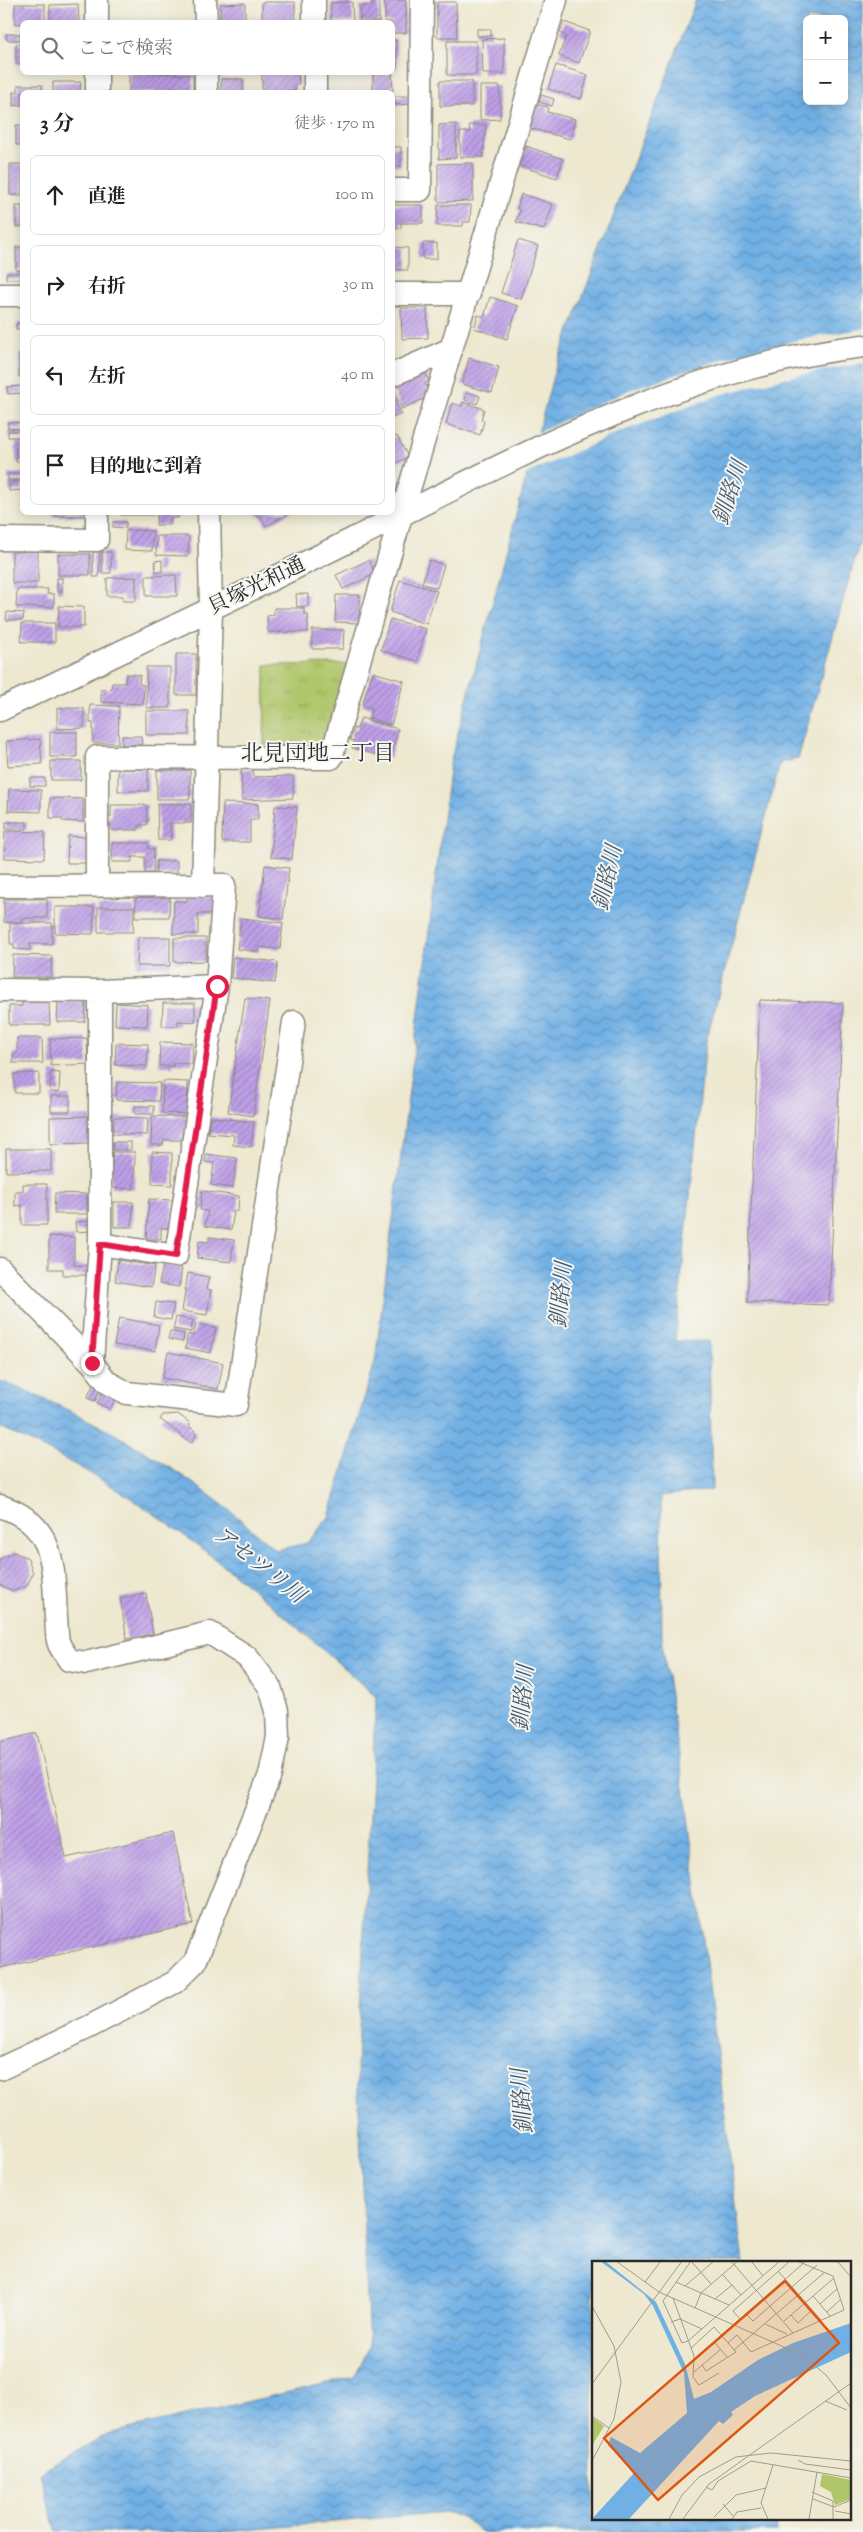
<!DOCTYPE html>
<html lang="ja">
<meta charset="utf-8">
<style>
:root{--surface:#fff;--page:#f6f6f6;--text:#222;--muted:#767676;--line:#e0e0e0}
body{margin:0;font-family:"Sorts Mill Goudy","Noto Serif JP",serif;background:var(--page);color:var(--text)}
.controls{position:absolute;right:15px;top:15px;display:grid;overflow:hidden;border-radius:8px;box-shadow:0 2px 12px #0003}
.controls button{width:45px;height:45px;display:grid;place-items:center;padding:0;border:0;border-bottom:1px solid var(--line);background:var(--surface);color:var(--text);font:25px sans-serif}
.stop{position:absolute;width:15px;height:15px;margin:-11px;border:4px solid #e11d48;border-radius:50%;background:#fff}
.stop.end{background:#e11d48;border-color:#fff;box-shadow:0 1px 5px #0008}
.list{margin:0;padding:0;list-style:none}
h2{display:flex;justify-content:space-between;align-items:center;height:65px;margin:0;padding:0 20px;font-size:21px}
h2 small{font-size:16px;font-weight:400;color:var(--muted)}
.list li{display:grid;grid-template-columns:32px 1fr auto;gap:15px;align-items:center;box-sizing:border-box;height:80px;margin:0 10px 10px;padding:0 10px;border:1px solid var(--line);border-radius:8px}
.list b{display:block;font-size:19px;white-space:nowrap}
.list em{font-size:16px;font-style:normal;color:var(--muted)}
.icon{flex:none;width:28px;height:28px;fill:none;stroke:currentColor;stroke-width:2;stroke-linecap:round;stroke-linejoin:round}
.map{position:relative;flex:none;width:863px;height:2532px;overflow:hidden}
.search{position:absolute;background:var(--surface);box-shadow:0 2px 12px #0003;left:20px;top:20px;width:375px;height:55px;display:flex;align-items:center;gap:12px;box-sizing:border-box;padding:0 18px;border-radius:8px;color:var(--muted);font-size:19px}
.panel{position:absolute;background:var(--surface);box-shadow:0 2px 12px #0003;left:20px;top:90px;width:375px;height:425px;border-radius:8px}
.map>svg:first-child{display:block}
.grass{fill:url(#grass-tufts);stroke:#6e784a}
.water{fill:url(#water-waves);stroke:#4e6e88;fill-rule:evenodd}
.pier{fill:#ede8cf}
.building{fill:url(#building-hatch)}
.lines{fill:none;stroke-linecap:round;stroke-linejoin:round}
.minor-casing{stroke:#8c8a7d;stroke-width:25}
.minor{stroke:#fff;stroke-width:22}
.route{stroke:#e11d48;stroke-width:6}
.labels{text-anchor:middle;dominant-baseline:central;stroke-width:4;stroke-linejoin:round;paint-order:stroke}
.street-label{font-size:21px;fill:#2b2b2b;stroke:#f6f6f2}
.water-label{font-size:22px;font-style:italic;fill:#445a6c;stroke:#f6f6f2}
.neighbourhood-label{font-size:22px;fill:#2b2b2b;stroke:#f6f6f2}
.inset-road{fill:none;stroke:#9f9c8d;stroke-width:1}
.view{fill:#df570e;fill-opacity:0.15;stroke:#df570e;stroke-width:2.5}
.inset-edge{fill:none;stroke:#2b2b2b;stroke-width:2.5}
</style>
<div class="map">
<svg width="863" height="2532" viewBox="0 0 863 2532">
<defs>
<pattern id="grass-tufts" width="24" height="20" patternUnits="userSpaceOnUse" patternTransform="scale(1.25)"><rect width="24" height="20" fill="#b0c66a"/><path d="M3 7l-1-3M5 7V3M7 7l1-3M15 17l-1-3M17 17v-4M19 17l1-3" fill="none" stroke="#98aa5c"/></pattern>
<pattern id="water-waves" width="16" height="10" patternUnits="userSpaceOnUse" patternTransform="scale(1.25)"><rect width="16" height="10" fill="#71b0e4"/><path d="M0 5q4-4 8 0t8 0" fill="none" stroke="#5d8fb9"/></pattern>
<pattern id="building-hatch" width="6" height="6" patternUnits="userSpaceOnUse" patternTransform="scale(1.25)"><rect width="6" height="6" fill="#bfa0e8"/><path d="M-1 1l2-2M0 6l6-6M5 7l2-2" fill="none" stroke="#9b83bc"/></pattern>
</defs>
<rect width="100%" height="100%" fill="#f6f6f2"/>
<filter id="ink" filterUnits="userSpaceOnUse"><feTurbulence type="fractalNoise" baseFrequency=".02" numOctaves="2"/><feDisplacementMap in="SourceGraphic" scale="10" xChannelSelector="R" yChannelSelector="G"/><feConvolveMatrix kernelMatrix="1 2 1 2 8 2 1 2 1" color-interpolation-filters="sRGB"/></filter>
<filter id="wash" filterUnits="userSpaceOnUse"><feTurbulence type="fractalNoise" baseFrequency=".0096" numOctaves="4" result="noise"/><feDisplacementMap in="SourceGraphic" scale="20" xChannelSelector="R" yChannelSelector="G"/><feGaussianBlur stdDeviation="1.12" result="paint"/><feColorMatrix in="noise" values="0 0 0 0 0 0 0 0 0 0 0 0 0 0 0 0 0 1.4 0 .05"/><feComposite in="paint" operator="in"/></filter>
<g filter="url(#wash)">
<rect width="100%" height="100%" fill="#ede8cf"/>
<path class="grass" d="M348 664 324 746 264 745 265 665Z"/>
<path class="water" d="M696 0H863V530L798 759 780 763 706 1041 675 1341H709L712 1490 661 1496 662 1642 687 1809 743 2262H593V2518H775L777 2532H481L466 2520 446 2512 223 2532H56L39 2473 107 2434 354 2377 369 2348 357 2067 376 1697C259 1592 146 1490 0 1428V1381C74 1409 144 1447 208 1494 232 1511 253 1531 276 1550L307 1543 329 1517 375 1362 450 763 555 369ZM807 19H844V101H807Z"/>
<path class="pier" d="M863 329V363L784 378 719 395 615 434 524 475 535 434 629 390 737 355 798 340Z"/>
<g id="blocks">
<path class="building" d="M372 0H379V22H360V6H372Z
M385 0H406V33H392V22H385Z
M262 2H295V21H262Z
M352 2 353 22H331V3Z
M437 2H456L457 37H437Z
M245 3V22H220V4Z
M15 4H45V22L15 24Z
M78 4 79 22H50V5Z
M564 22 590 31 579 63 559 56 566 36 560 33Z
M477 29H491V36H477Z
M6 34H20V40H7Z
M504 38V74H483L482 39Z
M392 40H396L397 68H392Z
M447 41H476V75H447Z
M16 44H22V64H16Z
M556 65 588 75 581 99 548 89Z
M141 72 193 75V92H129V74L141 75Z
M298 72 299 84H295V91H262V73Z
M373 72H392L393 91H373Z
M221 79H243V92H221Z
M440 81H472V106H440Z
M53 82H81L80 92H53Z
M18 85H42V92H22V105L13 106V92H18Z
M480 86H500V119L480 120Z
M541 95 554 99 552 106 539 102Z
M394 96H412V104L395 105Z
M536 104 548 107 547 112 575 119 570 139 529 128Z
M456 124V158L439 159V125Z
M16 125H22V145H16Z
M469 125H486L483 157H460V132H470Z
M526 146 563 159 557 178 520 166Z
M392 147H401V166H392Z
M473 163V201L438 202V164Z
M10 164H22V195H10Z
M521 194 553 204 544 230 516 222 520 210 517 209Z
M392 205H423V223H401V228H392Z
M438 205H471L470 222H463V226H437Z
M16 206H22V227H16Z
M518 240 538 246 521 299 501 293Z
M423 243H437V259H423Z
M16 247H22V270H16Z
M392 247 408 248V270H392Z
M6 273H22V279H6Z
M490 297 518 306 507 339 474 328 478 315 484 317Z
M401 308H427L428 338 402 339Z
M22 322V329H16L17 323Z
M19 354 22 355V377H19Z
M469 358 499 367 492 393 462 384Z
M425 372 429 381 425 383 430 396 402 409 392 388Z
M22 386V393L8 394 7 387Z
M467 392 480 396 477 404 465 400Z
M392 395 402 414 392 418Z
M463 402 484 409 481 420 484 421 480 435 446 424 452 403 462 406Z
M8 422 22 423V429L8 428Z
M8 431H22V437H8Z
M397 436 408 457 392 465V438Z
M16 442H22V462H16Z
M22 473V480H8V474Z
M9 482H22V490L9 491Z
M53 512H85V516H53Z
M120 512H153V515H121Z
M157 512H178V518H170V525H156Z
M255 512H292L266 526 261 516 258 517Z
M113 522H126V528L113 527Z
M126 530 153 531 152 551 125 550Z
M157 536H189L188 556 156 555Z
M38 551V583H12V552Z
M93 551H100L99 577H93Z
M102 552H111V573H102Z
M58 554H90V575H58Z
M162 560V572H156L155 561Z
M369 560 375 574 343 589 336 575Z
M429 560 444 565 437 588 422 584Z
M176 575 177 596H146V576Z
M136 577V601H123V596H107V578Z
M57 578H62V592H57Z
M400 580 437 591 426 624 390 612Z
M17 589H48L47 594H54V607H16Z
M296 594H308V606L297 607Z
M336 595H360L359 623 335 622Z
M59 606 84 607V627H58Z
M274 608H304V614H308V632H268L267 616 274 615Z
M7 612 24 613 23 620H6Z
M390 619 426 629 417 661 381 650Z
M22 623H55V642H21Z
M312 630H344L343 649H312Z
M176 654H196V695H176Z
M146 667H170V708H147Z
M373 672 404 681 391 725 369 718 372 708 362 705Z
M126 674 140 675 139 684 144 685 143 704 101 702V689L111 690 112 683H125Z
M90 705 119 706 118 743H93V723H90Z
M57 708H84V728L57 729Z
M146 711H189V735H146Z
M361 718 398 729 390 759 352 748 354 741 350 740 354 728 357 729Z
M50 732H77V757H50Z
M122 736H141L142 745H122Z
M40 739 42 764 8 766 6 741Z
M51 761H81V780H51Z
M118 769H148V791H118Z
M241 769H253V777L293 776V798L242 800Z
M157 770H190V799H157Z
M30 778H45V786H30Z
M9 789 41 790V812L8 811Z
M50 798 83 799V822L62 821V818H50Z
M223 803 258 804V820H250V842H222Z
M157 804H191V823H170L171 840H158Z
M111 805H147V825H139V830H111V825H105V817H111Z
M275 806 297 807 292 859 271 857Z
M6 822H27V829H6Z
M5 831 45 832 44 859 4 858Z
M68 836 90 837 89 863H67Z
M112 843H148V849H154L153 873H145V857H132V862H112Z
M156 861H177V874H156Z
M265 865 289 868 283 919 259 916Z
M136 896H170L169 917H135Z
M187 896 215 897 214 914H198V934H173L174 901H187Z
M4 899H47V918H21V922H4Z
M55 907H94L93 934 55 933Z
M98 907H134L133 932H98Z
M241 918 283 923 280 949 259 947V952L237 949Z
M10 923H52V944H30V950L14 949V944H10Z
M138 937H170V966H137Z
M174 938H206V961L174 962Z
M13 955 52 956 51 977H12Z
M233 957 278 962 275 983 231 978Z
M245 998 270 1001 253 1116 228 1112Z
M760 1000 843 1003 829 1305 747 1302Z
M49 1001 50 1025H9V1006H22V1002Z
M58 1001 86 1002 85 1022H57Z
M116 1003 148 1005 147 1026 115 1025Z
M163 1003H195V1022L178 1021V1026H162Z
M17 1038H42L43 1063H13V1053H17Z
M87 1038 88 1064 51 1066 50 1039Z
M160 1042 193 1043 192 1064 173 1063V1066H159Z
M116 1043 148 1044 147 1066 115 1065Z
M51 1072 60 1073 59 1092H50Z
M39 1073V1093H15L14 1074Z
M163 1081 188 1082 187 1114 162 1113Z
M117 1082 160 1083 159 1101 116 1100Z
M51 1096H70V1112H51Z
M135 1106H154V1114H135Z
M91 1116V1143L50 1144V1117Z
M152 1116 187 1117V1132H182V1140H164L163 1145H151Z
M114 1117 148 1118 147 1135 113 1134Z
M210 1117 254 1122 251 1147 233 1145 234 1135 208 1133Z
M113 1142H131V1150H113Z
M6 1149H51V1171L6 1172Z
M112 1152H135L134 1189 111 1188Z
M152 1152 172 1153V1185L152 1184Z
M206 1154 237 1158 233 1188 211 1185 214 1163 205 1162Z
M23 1184H47V1225H22V1205L15 1206V1191H23Z
M202 1191 239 1196 238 1211H234L231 1230 205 1226 208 1211 200 1210Z
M55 1193 87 1194V1214H54Z
M149 1199 173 1200 172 1228H161V1239H146Z
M114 1202H133L132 1227H114Z
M89 1221 90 1231 76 1232 75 1222Z
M49 1236 74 1237V1265L89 1266V1275H63V1269H49Z
M209 1237 234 1240 231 1262 197 1258 199 1241 209 1242Z
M118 1260 155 1266 151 1287 115 1281Z
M163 1265 182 1268 179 1287 159 1284Z
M188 1273 209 1277 206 1289 211 1290 207 1315 182 1311Z
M156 1302 174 1304 171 1320 154 1317Z
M176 1317 193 1320 191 1332 173 1329Z
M119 1318 159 1325 155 1351 114 1345Z
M196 1324 216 1328 211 1353 185 1348 188 1334 193 1336Z
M170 1331 184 1334 183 1342 168 1339Z
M168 1352 223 1363 218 1389 162 1378Z
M93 1385 101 1388 95 1401 87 1398Z
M102 1392 115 1399 110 1409 97 1403Z
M178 1414 190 1423 189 1426 195 1431 196 1436 191 1443 160 1419 163 1415Z
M14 1552 28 1558 33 1573 27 1586 13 1591 0 1585V1559Z
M146 1594 153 1634 127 1639 120 1598Z
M37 1733 66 1858 173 1833 193 1924 0 1968V1742Z"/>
</g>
</g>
<g filter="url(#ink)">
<use href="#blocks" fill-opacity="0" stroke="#8c8a7d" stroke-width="1"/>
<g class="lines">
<g class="minor-casing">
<path id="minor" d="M97 0V22
M205 0 206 22
M314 0V22
M97 72V92
M206 72V92
M315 72V92
M392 190H420L422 0
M392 294H469
M0 295H22
M392 375 451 349
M0 539 97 540V512
M0 710C118 653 236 598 353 539 514 459 681 367 863 346
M97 885V757L331 758 401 516 556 0
M0 886 224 885 217 986 176 1256 100 1244
M203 886 211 610 209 512
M0 990 100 991 217 986
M0 1269 92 1363 107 1382 127 1393 236 1405 294 1022
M92 1363 100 1244V991
M0 1506C57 1524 53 1568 56 1617 57 1625 56 1637 59 1644 61 1649 66 1655 69 1660L86 1663 210 1633 247 1657 270 1687 277 1711 278 1737 270 1775 195 1962 175 1982 89 2027 0 2069"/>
</g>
<use href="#minor" class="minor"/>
</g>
</g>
<g class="lines" filter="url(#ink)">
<path class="route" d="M92 1363 100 1244 176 1256 217 986"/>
</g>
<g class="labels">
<g class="street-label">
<text transform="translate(257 587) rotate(-26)">貝塚光和通</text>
</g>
<g class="water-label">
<text transform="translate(732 493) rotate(-72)">釧路川</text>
<text transform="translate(609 878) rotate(-77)">釧路川</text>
<text transform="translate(563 1295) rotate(-85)">釧路川</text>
<text transform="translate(258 1566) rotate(38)">アセツリ川</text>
<text transform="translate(525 1698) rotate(-85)">釧路川</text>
<text transform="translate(524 2101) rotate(-95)">釧路川</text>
</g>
<g class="neighbourhood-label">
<text x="318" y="755">北見団地二丁目</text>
</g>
</g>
<g transform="translate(592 2261)">
<rect width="259" height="259" fill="#ede8cf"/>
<path d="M0 156 12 165 1 183H0ZM230 213 259 219V238L243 244 239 231 228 225Z" fill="#b0c66a"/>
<path d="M8 0H13L64 41 93 103 102 138 119 131 166 99 201 82 259 62V91L163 135 139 151 141 154 131 163 127 160 37 258H0L42 212 16 184 19 176 48 192 95 152 92 112 61 45 52 33Z" fill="#71b0e4"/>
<path class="inset-road" d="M24 0 67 31 210 94 234 114 259 147M139 0 201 72M159 0 171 15M245 0 259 16M186 10 229 59M130 13 149 34M53 21 69 0M84 21 137 44M119 23 99 0 71 40 90 82 96 80 188 0M93 25 122 0M221 35 238 55M81 37 102 95 101 116 107 124 127 112M123 38 140 24M228 43 245 28M0 45 22 85 29 121 22 158 0 200M103 47 109 32 146 0M235 51 249 38M154 53 161 60 225 4M199 54 206 62 220 49M148 58 141 50 198 0M192 60 242 17M79 61 88 58 110 68M173 63 195 73M122 81 136 97M136 82 145 74 159 91 252 49 241 15 205 0M99 87 122 66 144 91 114 110 110 104M142 89 233 11M103 97 214 0M102 111 128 89M0 123 90 0M233 140 255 149M0 155 17 167M206 199 213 203 259 209M114 226 120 229 126 220 159 200 259 217M220 231 241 240V258M221 238 242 246 259 239M131 243 141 255M243 250 259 253M122 256 144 234 174 227M77 258 90 234 107 216 144 196 179 192 259 200M91 258 117 223 259 122M140 258 145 251 169 247M176 258 169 242 181 204M217 258 225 211"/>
<path class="view" d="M193 20 247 82 66 239 12 177Z"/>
<rect width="259" height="259" class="inset-edge"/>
</g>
</svg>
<div class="controls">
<button>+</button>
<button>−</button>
</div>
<div class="stop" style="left:217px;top:986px"></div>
<div class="stop end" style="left:92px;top:1363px"></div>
<div class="search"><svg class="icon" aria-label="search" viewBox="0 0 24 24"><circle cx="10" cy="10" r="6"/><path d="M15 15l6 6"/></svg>ここで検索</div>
<section class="panel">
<h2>3 分<small>徒歩 · 170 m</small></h2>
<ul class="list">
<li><svg class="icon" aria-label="ahead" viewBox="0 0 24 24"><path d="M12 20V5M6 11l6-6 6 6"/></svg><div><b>直進</b></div><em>100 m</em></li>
<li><svg class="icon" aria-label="right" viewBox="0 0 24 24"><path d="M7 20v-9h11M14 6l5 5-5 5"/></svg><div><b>右折</b></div><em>30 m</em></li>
<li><svg class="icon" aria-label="left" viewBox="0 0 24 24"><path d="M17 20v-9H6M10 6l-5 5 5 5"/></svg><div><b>左折</b></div><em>40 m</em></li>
<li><svg class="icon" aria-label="arrive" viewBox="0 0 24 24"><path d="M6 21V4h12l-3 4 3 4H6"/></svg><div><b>目的地に到着</b></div></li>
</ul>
</section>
</div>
